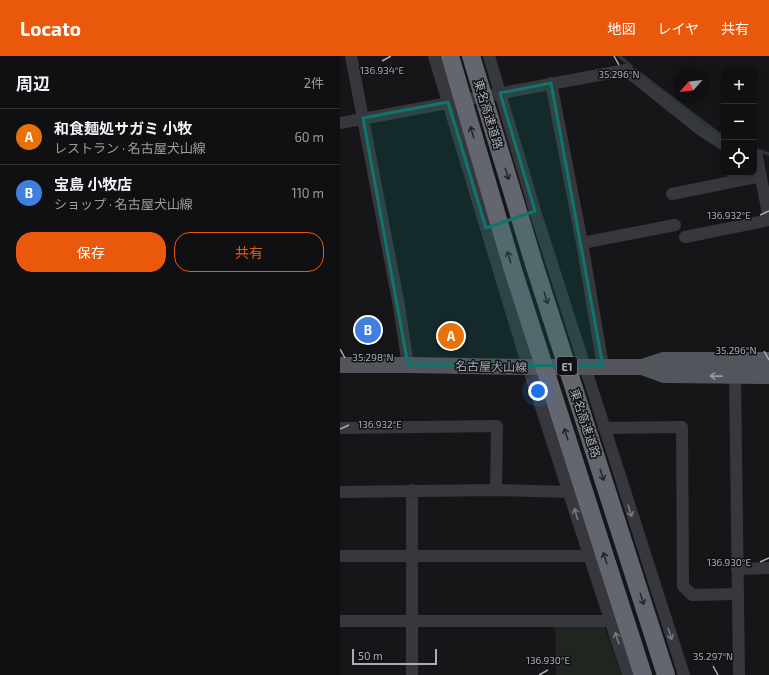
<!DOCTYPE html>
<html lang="ja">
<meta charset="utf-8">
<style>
:root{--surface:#101012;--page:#1e1e20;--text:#f1f3f6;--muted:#9c9d9f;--line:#303032;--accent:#ea580c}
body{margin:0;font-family:"Exo 2","Noto Sans JP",sans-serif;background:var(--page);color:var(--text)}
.controls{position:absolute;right:12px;top:12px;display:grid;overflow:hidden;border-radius:8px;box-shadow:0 2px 10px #0003}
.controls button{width:36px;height:36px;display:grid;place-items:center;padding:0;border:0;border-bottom:1px solid var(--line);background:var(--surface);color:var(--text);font:20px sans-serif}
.compass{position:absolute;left:333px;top:12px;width:36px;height:36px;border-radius:50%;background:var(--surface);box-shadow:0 2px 10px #0003;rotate:243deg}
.scale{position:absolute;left:12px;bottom:10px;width:85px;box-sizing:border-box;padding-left:4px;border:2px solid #a8adb8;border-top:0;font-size:11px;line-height:14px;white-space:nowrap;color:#a8adb8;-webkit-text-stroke:3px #111113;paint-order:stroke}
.you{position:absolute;left:198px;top:335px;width:14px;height:14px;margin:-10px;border:3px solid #fff;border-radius:50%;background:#1a73e8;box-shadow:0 0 0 6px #1a73e833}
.badge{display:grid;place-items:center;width:26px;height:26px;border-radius:50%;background:var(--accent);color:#fff;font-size:13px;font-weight:700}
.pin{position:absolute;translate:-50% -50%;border:2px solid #fff;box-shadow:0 1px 4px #0006}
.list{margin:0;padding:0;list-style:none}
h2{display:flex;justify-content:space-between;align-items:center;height:52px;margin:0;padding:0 16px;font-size:17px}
h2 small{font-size:13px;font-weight:400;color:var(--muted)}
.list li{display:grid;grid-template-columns:26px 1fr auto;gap:12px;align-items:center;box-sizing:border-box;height:56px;padding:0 16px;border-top:1px solid var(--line)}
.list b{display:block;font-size:15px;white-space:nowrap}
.list p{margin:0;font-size:13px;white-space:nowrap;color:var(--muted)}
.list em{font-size:13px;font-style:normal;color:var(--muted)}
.actions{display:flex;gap:8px;padding:12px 16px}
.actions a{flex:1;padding:9px 0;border:1px solid var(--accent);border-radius:16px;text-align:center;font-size:14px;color:var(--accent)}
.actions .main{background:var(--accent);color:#fff}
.icon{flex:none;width:22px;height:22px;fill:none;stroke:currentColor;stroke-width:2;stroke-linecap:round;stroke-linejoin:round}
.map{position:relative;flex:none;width:429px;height:619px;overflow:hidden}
header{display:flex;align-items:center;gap:24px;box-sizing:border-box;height:56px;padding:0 20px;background:var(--accent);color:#fff}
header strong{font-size:19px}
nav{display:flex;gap:22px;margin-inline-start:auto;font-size:14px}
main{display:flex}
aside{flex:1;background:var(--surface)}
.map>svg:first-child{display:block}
.green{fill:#1e261f}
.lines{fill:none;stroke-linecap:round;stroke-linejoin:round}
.stream{stroke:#2c353c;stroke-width:3.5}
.minor{stroke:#37383d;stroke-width:12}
.major{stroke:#53555c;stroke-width:16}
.highway-bridge{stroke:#63666e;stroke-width:18}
.oneway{stroke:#26262a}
.oneway2{stroke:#979ba6}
.oneway3{stroke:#757881}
.marked{fill:#0f766e;fill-opacity:0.2;stroke:#0f766e;stroke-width:3;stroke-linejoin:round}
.ticks{fill:none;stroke:#a8adb8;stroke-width:1.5}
.labels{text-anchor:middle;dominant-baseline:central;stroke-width:3;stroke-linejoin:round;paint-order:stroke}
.shield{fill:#111113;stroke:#7b7e86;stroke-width:1}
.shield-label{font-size:11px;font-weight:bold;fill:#a8adb8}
.street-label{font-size:12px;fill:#a8adb8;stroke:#111113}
.ticks-label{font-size:10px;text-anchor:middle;fill:#a8adb8;stroke:#111113;stroke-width:3;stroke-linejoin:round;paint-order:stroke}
</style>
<header>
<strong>Locato</strong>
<nav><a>地図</a><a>レイヤ</a><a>共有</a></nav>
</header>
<main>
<aside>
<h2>周辺<small>2件</small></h2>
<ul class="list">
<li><span class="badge" style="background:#e8710a">A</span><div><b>和食麺処サガミ 小牧</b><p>レストラン · 名古屋犬山線</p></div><em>60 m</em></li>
<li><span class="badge" style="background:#3f7fe0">B</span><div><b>宝島 小牧店</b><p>ショップ · 名古屋犬山線</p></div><em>110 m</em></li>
</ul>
<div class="actions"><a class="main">保存</a><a>共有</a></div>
</aside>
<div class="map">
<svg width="429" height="619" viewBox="0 0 429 619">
<rect width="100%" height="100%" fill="#161618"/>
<path class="green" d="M264 569 281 619H216L215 570Z"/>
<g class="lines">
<path class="stream" d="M279 0 291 10
M295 14 384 82
M414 93 429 98"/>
<path class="minor" d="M11 0 59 250 68 309
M94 0 188 311 288 619
M149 0 195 155 344 619
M211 27 242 187 263 310
M0 67 286 14 361 74 384 89
M417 101 429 163
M332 138 421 120
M345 181 429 164
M242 187 335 169
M395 320 399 619
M0 372 157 370 156 434
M264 372 342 371 343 530 352 539 397 538
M72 434V619
M0 436 156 434 229 436
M0 500H249
M397 513 429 512
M0 565H271"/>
<path class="major" d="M0 309H68L188 311H302L323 304H429
M302 311 324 319 429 320"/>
<path class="highway-bridge" d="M110 0 173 214 303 619
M131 0 194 208 326 619"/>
</g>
<defs><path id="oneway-shaft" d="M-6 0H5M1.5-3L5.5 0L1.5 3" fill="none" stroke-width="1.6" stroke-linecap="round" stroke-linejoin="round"/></defs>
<g class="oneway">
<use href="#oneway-shaft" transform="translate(132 76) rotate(-107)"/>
<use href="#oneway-shaft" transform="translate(167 118) rotate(73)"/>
<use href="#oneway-shaft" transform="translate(169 201) rotate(-107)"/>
<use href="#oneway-shaft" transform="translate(206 242) rotate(72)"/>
<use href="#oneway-shaft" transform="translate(226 378) rotate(-108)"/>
<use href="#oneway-shaft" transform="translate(262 419) rotate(72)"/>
<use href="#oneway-shaft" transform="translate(265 502) rotate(-108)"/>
<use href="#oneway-shaft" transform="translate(302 543) rotate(72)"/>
</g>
<use class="oneway2" href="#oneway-shaft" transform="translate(376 320) rotate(-179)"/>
<g class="oneway3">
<use href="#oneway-shaft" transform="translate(290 455) rotate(72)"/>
<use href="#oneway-shaft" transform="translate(236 458) rotate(-107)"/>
<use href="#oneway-shaft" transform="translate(330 578) rotate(72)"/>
<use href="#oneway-shaft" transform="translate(277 582) rotate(-108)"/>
</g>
<path class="marked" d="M211 27 263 310 68 309 23 62 108 46 146 172 195 155 160 37Z"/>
<path class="ticks" d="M274 0 279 9M42 5 51 0M420 159 429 155M0 293 5 302M424 295 429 304M0 373 9 369M420 506 429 502M373 610 378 619M199 619 208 614"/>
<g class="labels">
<rect class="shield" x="217" y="301" width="20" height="18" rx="3"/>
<g class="shield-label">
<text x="227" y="310">E1</text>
</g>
<g class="street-label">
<text transform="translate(149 58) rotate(73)">東名高速道路</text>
<text transform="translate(151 310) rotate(1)">名古屋犬山線</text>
<text transform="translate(246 367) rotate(72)">東名高速道路</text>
</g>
</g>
<g class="ticks-label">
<text x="42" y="18">136.934°E</text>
<text x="279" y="22">35.296°N</text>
<text x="389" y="163">136.932°E</text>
<text x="396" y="298">35.296°N</text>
<text x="33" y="305">35.298°N</text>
<text x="40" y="372">136.932°E</text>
<text x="389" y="510">136.930°E</text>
<text x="373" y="604">35.297°N</text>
<text x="208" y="608">136.930°E</text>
</g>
</svg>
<div class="controls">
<button>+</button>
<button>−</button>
<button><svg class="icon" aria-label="locate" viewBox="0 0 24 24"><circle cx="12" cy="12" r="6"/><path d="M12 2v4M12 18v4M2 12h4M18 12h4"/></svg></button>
</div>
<svg class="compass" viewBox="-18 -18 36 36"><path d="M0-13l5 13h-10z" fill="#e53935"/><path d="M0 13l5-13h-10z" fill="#9c9d9f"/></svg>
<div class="scale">50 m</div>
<div class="you"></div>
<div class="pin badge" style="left:111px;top:280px;background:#e8710a">A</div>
<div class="pin badge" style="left:28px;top:274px;background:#3f7fe0">B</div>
</div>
</main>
